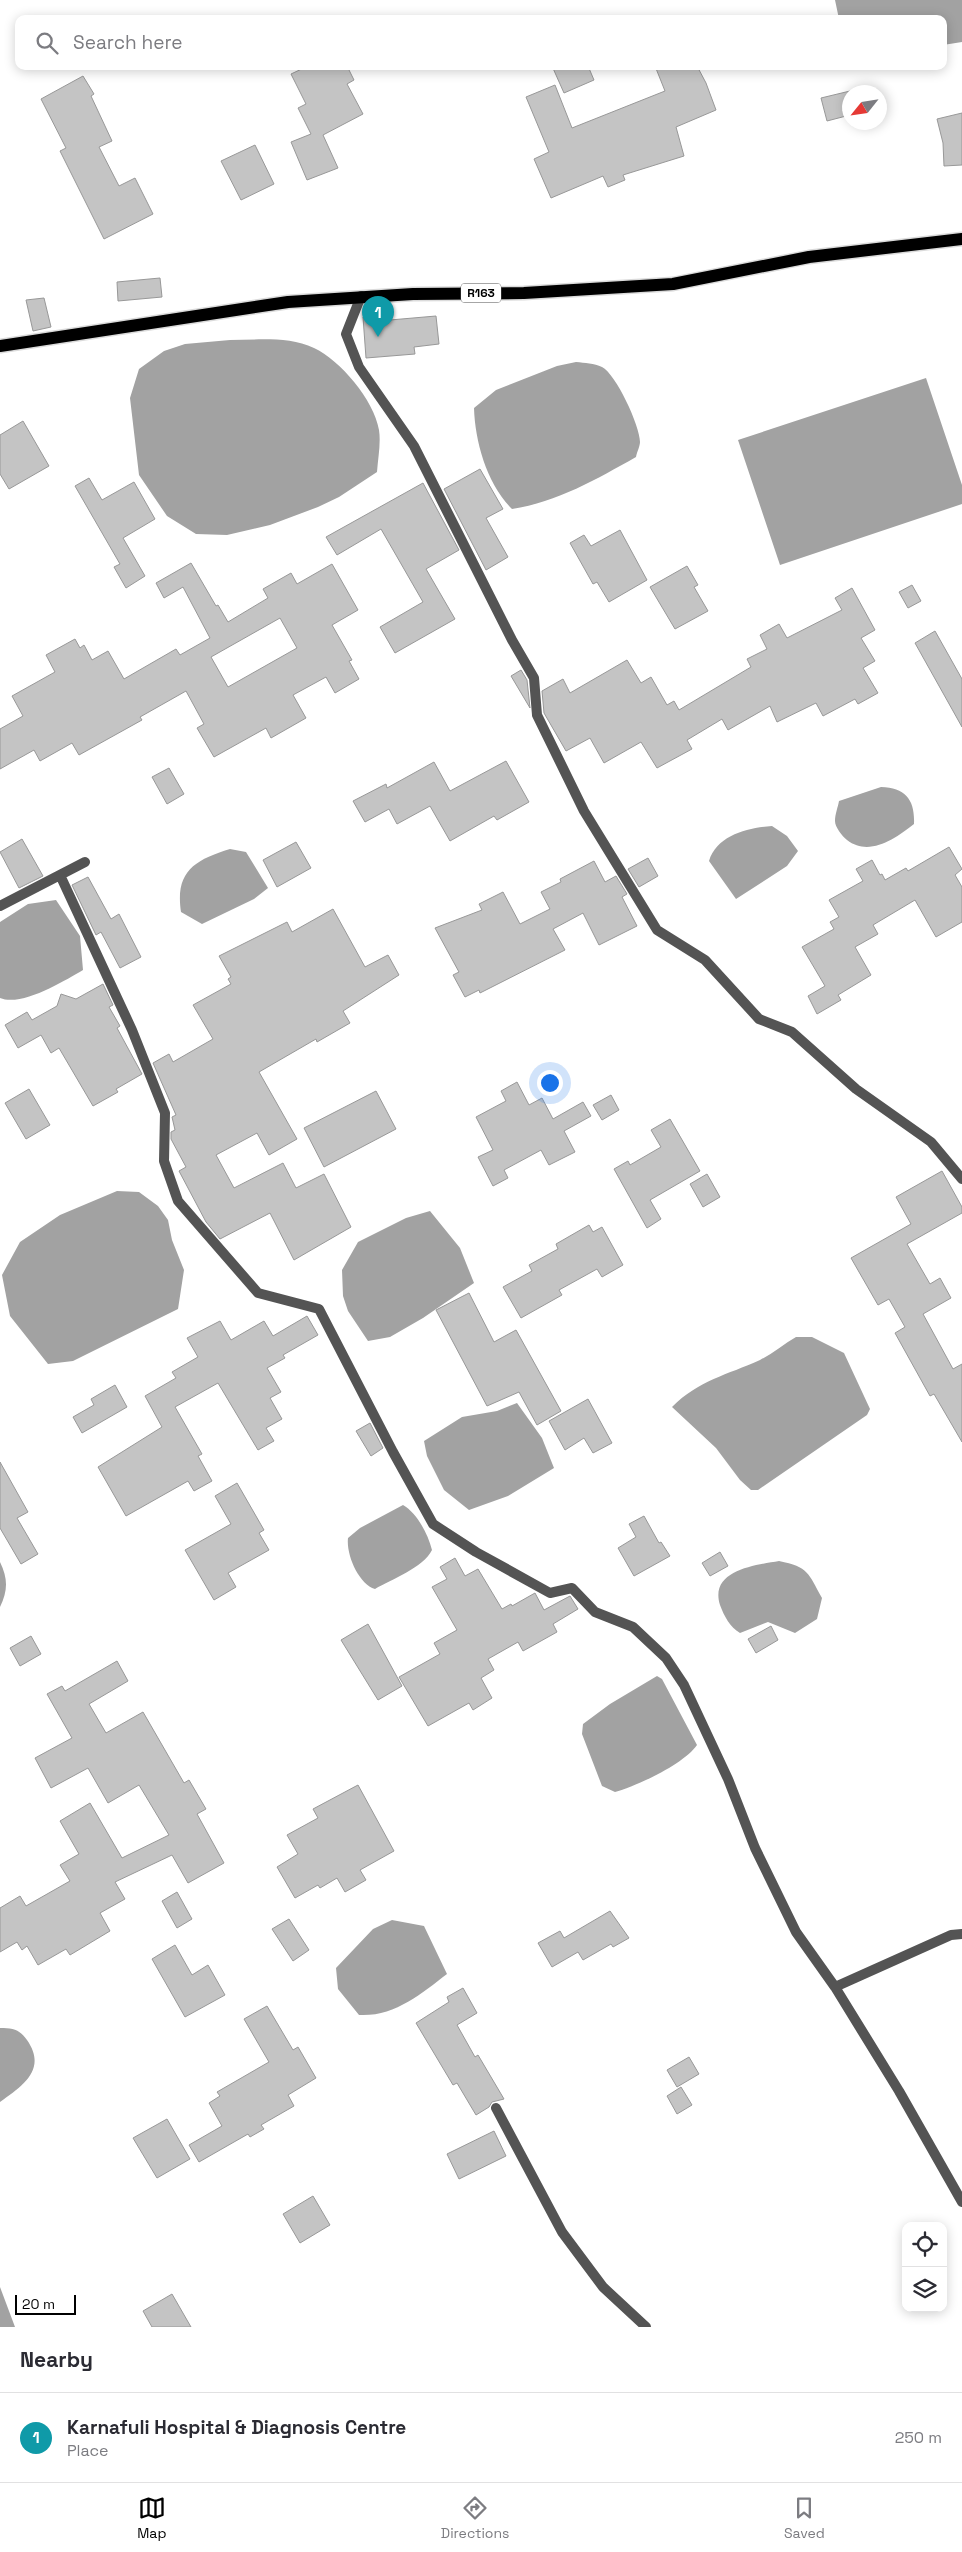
<!DOCTYPE html>
<style>
:root{--surface:#fff;--page:#f2f2f3;--text:#2b2b33;--muted:#7c7c81;--line:#e1e1e2;--accent:#000}
body{margin:0;font-family:"Space Grotesk",sans-serif;background:var(--page);color:var(--text)}
.controls{position:absolute;right:15px;bottom:15px;display:grid;overflow:hidden;border-radius:10px;box-shadow:0 2px 12px #0003}
.controls button{width:45px;height:45px;display:grid;place-items:center;padding:0;border:0;border-bottom:1px solid var(--line);background:var(--surface);color:var(--text);font:25px sans-serif}
.compass{position:absolute;left:842px;top:85px;width:45px;height:45px;border-radius:50%;background:var(--surface);box-shadow:0 2px 12px #0003;rotate:240deg}
.scale{position:absolute;left:15px;bottom:12px;width:61px;box-sizing:border-box;padding-left:5px;border:2px solid #000;border-top:0;font-size:14px;line-height:18px;white-space:nowrap;color:#000;-webkit-text-stroke:4px #fff;paint-order:stroke}
.you{position:absolute;left:549px;top:1082px;width:18px;height:18px;margin:-12px;border:4px solid #fff;border-radius:50%;background:#1a73e8;box-shadow:0 0 0 8px #1a73e833}
.badge{display:grid;place-items:center;width:32px;height:32px;border-radius:50%;background:var(--accent);color:#fff;font-size:16px;font-weight:700}
.pin{position:absolute;translate:-50% -41px;filter:drop-shadow(0 1px 2px #0008)}
.pin::after{content:'';position:absolute;top:26px;width:18px;height:15px;background:inherit;clip-path:polygon(0 0,100% 0,50% 100%)}
.list{margin:0;padding:0;list-style:none}
h2{display:flex;justify-content:space-between;align-items:center;height:65px;margin:0;padding:0 20px;font-size:21px}
h2 small{font-size:16px;font-weight:400;color:var(--muted)}
.list li{display:grid;grid-template-columns:32px 1fr auto;gap:15px;align-items:center;box-sizing:border-box;height:90px;padding:0 20px;border-top:1px solid var(--line)}
.list b{display:block;font-size:19px;white-space:nowrap}
.list p{margin:0;font-size:16px;white-space:nowrap;color:var(--muted)}
.list em{font-size:16px;font-style:normal;color:var(--muted)}
.icon{flex:none;width:28px;height:28px;fill:none;stroke:currentColor;stroke-width:2;stroke-linecap:round;stroke-linejoin:round}
.map{position:relative;flex:none;width:962px;height:2327px;overflow:hidden}
.search{position:absolute;background:var(--surface);box-shadow:0 2px 12px #0003;left:15px;right:15px;top:15px;height:55px;display:flex;align-items:center;gap:12px;box-sizing:border-box;padding:0 18px;border-radius:10px;color:var(--muted);font-size:19px}
.sheet{height:155px;background:var(--surface)}
nav{display:flex;justify-content:space-around;align-items:center;box-sizing:border-box;height:70px;border-top:1px solid var(--line);background:var(--surface);font-size:14px;color:var(--muted)}
nav a{display:grid;justify-items:center;gap:2px}
nav .on{color:var(--accent)}
.map>svg:first-child{display:block}
.water{fill:#a2a2a2}
.building{fill:#c4c4c4;stroke:#989898;fill-rule:evenodd}
.lines{fill:none;stroke-linecap:round;stroke-linejoin:round}
.primary-casing{stroke:#dbdbdb;stroke-width:15}
.minor{stroke:#545454;stroke-width:10}
.primary{stroke:#000;stroke-width:12}
.labels{text-anchor:middle;dominant-baseline:central;stroke-width:4;stroke-linejoin:round;paint-order:stroke}
.shield{fill:#fff;stroke:#4c4c4c;stroke-width:1}
.shield-label{font-size:12px;font-weight:bold;fill:#000}
</style>
<div class="map">
<svg width="962" height="2327" viewBox="0 0 962 2327">
<rect width="100%" height="100%" fill="#fff"/>
<path class="water" d="M835 0H962V42L943 45V19H839Z
M230 340C257 340 288 336 314 348 340 360 374 400 379 430 381 443 378 458 377 472L339 497 318 507 270 525 227 535 196 534 167 516 139 475 130 398 139 369 164 351 185 344Z
M576 362C585 363 594 363 602 367 616 374 640 426 640 442 640 446 637 452 636 457 597 479 557 502 512 509 487 484 475 442 474 408L496 390 557 366Z
M926 378 962 485V504L780 565 738 440Z
M881 787C906 788 915 800 914 824 895 839 869 857 847 840 842 836 835 827 835 821 835 814 838 807 839 801Z
M772 826 787 836 798 851 787 866 736 899 709 861C717 835 748 828 772 826Z
M230 849 246 852 268 888 254 899 202 924 181 912C175 872 194 860 230 849Z
M56 900 80 936 83 970C64 981 22 1007 0 998V922L28 904Z
M117 1191 139 1192 158 1206 168 1220 172 1240 184 1270 178 1309 73 1361 48 1364 10 1316 2 1275 20 1242 60 1215Z
M430 1211 460 1248 474 1283 423 1318 390 1337 368 1341 348 1311 343 1296 342 1270 358 1242 406 1218Z
M796 1337H812L844 1353 870 1409 867 1415 758 1490H751L740 1480 716 1448 672 1407C699 1380 727 1375 760 1360 772 1354 784 1344 796 1337Z
M517 1403 542 1438 554 1468 508 1496 469 1510 444 1490 427 1456 424 1441 462 1417 497 1411Z
M403 1505C417 1513 428 1534 432 1550 423 1568 392 1579 375 1589 359 1584 346 1555 348 1538L360 1528Z
M779 1561C809 1567 808 1573 822 1598L817 1619 795 1633 768 1622 740 1633C730 1627 724 1616 720 1605 709 1570 756 1565 779 1561Z
M0 1562C8 1579 8 1590 0 1607Z
M657 1676 662 1679 697 1745C684 1764 637 1786 615 1792L602 1786 582 1734 583 1724 610 1704Z
M392 1920 424 1926 447 1974C421 1994 394 2017 359 2015L338 1989 336 1968 373 1929Z
M0 2028C13 2028 19 2029 27 2040 47 2069 24 2085 0 2102Z
M0 2287 15 2327H0Z"/>
<path class="building" d="M308 66H347L354 80 347 84 363 114 323 135 338 168 307 180 291 142 311 134 298 108 306 104 291 74Z
M552 66H588L594 80 564 93Z
M655 66H697L706 83 716 110 676 127 684 156 623 175 625 180 608 187 603 176 551 198 534 159 549 152 526 97 555 85 572 128 665 91Z
M83 76 94 94 91 96 112 141 99 147 119 186 135 178 153 214 104 239 60 151 66 148 41 99Z
M850 91V115L827 121 821 98Z
M962 113V165L944 166 943 143 937 119Z
M255 145 274 184 241 200 221 161Z
M160 278 162 297 118 301 117 282Z
M44 298 51 327 33 331 26 300Z
M390 315V320L436 316 439 344 414 347 415 354 366 358 363 317Z
M23 421 49 466 9 489 0 474V435Z
M480 469 503 509 486 518 508 557 486 570 444 489Z
M89 478 102 500 134 482 155 519 123 538 145 576 126 588 114 567 120 564 75 486Z
M423 483 459 550 426 569 455 619 395 653 380 627 423 602 381 529 337 555 326 537Z
M620 530 647 580 609 602 597 582 593 584 570 543 584 535 591 546Z
M191 563 216 606 218 605 228 622 268 598 263 589 291 573 297 584 332 564 358 610 332 625 352 660 349 661 359 679 335 693 326 677 293 695 306 718 271 738 266 728 214 757 197 728 204 724 186 691 140 717 142 720 79 755 72 743 40 761 34 750 0 769V729L23 716 12 696 55 672 46 655 75 639 80 648 84 645 92 660 108 651 124 679 176 649 180 655 210 638 183 587 164 598 156 583ZM280 618 297 648 228 687 211 657Z
M687 566 698 585 694 587 708 611 675 629 650 587Z
M912 585 921 601 908 608 899 592Z
M852 588 875 630 861 638 875 661 863 668 878 693 858 704 855 699 823 716 816 703 777 722 770 706 728 730 722 719 687 740 692 749 657 768 641 742 604 763 590 738 566 751 544 713 542 691 563 679 570 693 627 660 641 683 651 677 667 705 674 701 679 710 751 667 747 659 767 649 760 635 779 624 787 638 842 610 835 598Z
M935 631 962 679V727L915 643Z
M521 670 527 680 530 708 511 676Z
M506 761 529 802 497 820 494 816 450 841 430 806 397 824 389 809 365 822 353 801 386 784 387 788 434 762 450 791Z
M169 768 184 794 167 804 152 777Z
M22 839 43 876 19 888 0 852Z
M296 842 311 868 277 887 263 860Z
M949 847 962 869 955 875 962 887V922L936 937 915 900 873 925 878 934 855 947 871 975 838 995 841 1000 817 1014 808 996 825 986 802 947 834 929 830 922 839 917 829 900 863 881 856 869 872 860 880 875 882 874 885 880 906 868 908 871Z
M648 858 658 876 639 887 628 869Z
M594 861 605 882 616 876 627 894 622 897 637 926 599 945 583 913 553 929 565 950 480 993 479 990 465 997 453 975 459 972 435 928 482 910 479 904 503 892 520 924 550 909 541 892 561 882 560 879Z
M88 877 111 919 119 914 141 957 120 968 101 932 96 935 72 885Z
M333 909 365 967 388 955 399 975 343 1011 350 1023 317 1042 316 1039 259 1072 297 1139 269 1155 257 1133 216 1155 234 1188 283 1163 296 1188 324 1174 351 1227 294 1260 270 1213 220 1239 206 1222 179 1171 186 1167 171 1139V1132L175 1130 172 1117 176 1115 153 1063 169 1054 173 1062 213 1039 193 1005 231 984 228 979 231 977 219 956 287 922 292 932Z
M103 984 113 1005 109 1007 120 1026 117 1028 142 1074 116 1089 118 1092 93 1106 59 1048 51 1053 41 1035 18 1048 5 1025 27 1012 32 1020 57 1006 61 994 76 999Z
M517 1082 529 1105 542 1098 553 1119 583 1102 591 1116 564 1131 575 1152 549 1165 541 1150 504 1170 508 1178 493 1186 478 1157 493 1150 476 1117 506 1101 501 1091Z
M29 1089 50 1125 26 1139 5 1103Z
M376 1091 396 1129 324 1167 304 1128Z
M611 1095 619 1110 602 1120 593 1105Z
M670 1119 700 1171 650 1200 661 1219 647 1228 614 1169 628 1161 630 1165 661 1147 651 1130Z
M942 1171 962 1207V1213L907 1244 930 1284 940 1278 951 1298 923 1314 953 1369 962 1364V1442L934 1394 930 1396 895 1333 905 1327 889 1299 878 1305 851 1258 911 1224 896 1197Z
M707 1174 720 1197 703 1207 690 1184Z
M589 1225 593 1232 602 1227 623 1265 602 1277 597 1269 559 1290 562 1295 521 1318 503 1287 532 1271 529 1265 558 1249 556 1244Z
M469 1293 494 1342 516 1330 561 1411 537 1425 519 1392 487 1406 436 1310Z
M307 1316 318 1335 283 1355 285 1358 267 1368 281 1392 270 1398 282 1419 266 1428 274 1441 258 1450 218 1383 175 1407 202 1454 198 1456 212 1481 194 1491 188 1481 126 1516 98 1467 162 1427 145 1396 176 1378 172 1372 198 1357 187 1338 220 1321 231 1340 264 1321 273 1336Z
M115 1385 127 1407 82 1433 73 1417 94 1405 91 1399Z
M588 1399 612 1443 593 1453 584 1438 565 1450 549 1421Z
M370 1423 383 1448 371 1456 356 1431Z
M0 1462 28 1512 17 1518 38 1554 21 1564 0 1528Z
M237 1483 264 1530 259 1533 269 1550 228 1573 236 1587 214 1600 185 1550 231 1524 215 1496Z
M644 1516 659 1543 661 1542 670 1556 634 1576 618 1548 636 1537 629 1524Z
M720 1552 728 1566 710 1576 702 1563Z
M455 1558 465 1576 478 1569 502 1609 511 1604 512 1606 535 1593 544 1610 570 1596 578 1609 553 1624 557 1632 523 1651 518 1642 488 1659 494 1670 481 1678 492 1698 473 1710 469 1703 428 1726 399 1677 440 1654 434 1643 457 1630 432 1587 447 1579 440 1567Z
M368 1624 402 1686 378 1700 341 1640Z
M771 1626 778 1640 756 1653 748 1639Z
M31 1636 41 1654 20 1666 10 1648Z
M117 1661 128 1681 89 1704 106 1733 143 1712 184 1783 189 1780 206 1809 197 1814 224 1863 188 1883 172 1855 115 1882 125 1899 100 1913 110 1931 70 1955 66 1949 38 1965 27 1946 22 1950 17 1942 0 1952V1908L20 1896 26 1906 70 1881 60 1865 79 1854 60 1821 90 1803 122 1858 169 1835 139 1785 108 1803 88 1768 51 1788 35 1758 72 1738 47 1694 62 1686 65 1691Z
M358 1785 394 1851 360 1870 366 1880 345 1892 337 1878 320 1888 318 1885 295 1898 277 1867 298 1854 287 1835 318 1818 313 1809Z
M177 1892 192 1919 177 1928 162 1901Z
M610 1911 629 1938 613 1947 611 1944 583 1960 578 1952 552 1967 538 1943 560 1931 564 1938Z
M289 1919 309 1950 293 1961 272 1929Z
M175 1945 192 1975 208 1965 225 1995 185 2017 152 1959Z
M463 1988 477 2013 457 2025 475 2057 478 2055 504 2099 492 2102 489 2107 476 2115 457 2083 453 2085 416 2023 449 2002 447 1997Z
M267 2006 293 2050 298 2047 316 2078 288 2095 294 2106 261 2125 264 2129 250 2137 248 2134 199 2162 189 2145 222 2126 209 2103 220 2096 217 2092 269 2062 244 2019Z
M689 2057 699 2074 677 2087 667 2070Z
M681 2087 692 2105 677 2114 667 2096Z
M167 2119 190 2159 157 2178 133 2138Z
M494 2131 506 2156 459 2179 447 2154Z
M313 2196 330 2225 300 2243 283 2214Z
M172 2294 191 2327H152L143 2311Z"/>
<g class="lines">
<g class="primary-casing">
<path id="primary" d="M0 346 288 302 413 294 524 293 673 284 809 257 962 239"/>
</g>
<path class="minor" d="M361 296 346 334 359 367 414 446 512 640 534 678 537 715 584 811 657 930 705 960 759 1019 792 1032 856 1089 931 1142 962 1179
M60 875 132 1030 165 1113 164 1161 178 1201 258 1293 319 1309 393 1452 433 1524 476 1552 550 1593 572 1588 595 1612 633 1627 666 1658 684 1685 728 1779 755 1848 796 1932 835 1987 899 2091 962 2202
M0 906 85 862
M835 1987 951 1935 962 1934
M496 2108 562 2232 603 2287 646 2327"/>
<use href="#primary" class="primary"/>
</g>
<g class="labels">
<rect class="shield" x="461" y="283.5" width="40" height="19" rx="4"/>
<g class="shield-label">
<text x="481" y="293">R163</text>
</g>
</g>
</svg>
<div class="controls">
<button><svg class="icon" aria-label="locate" viewBox="0 0 24 24"><circle cx="12" cy="12" r="6"/><path d="M12 2v4M12 18v4M2 12h4M18 12h4"/></svg></button>
<button><svg class="icon" aria-label="layers" viewBox="0 0 24 24"><path d="M12 4l9 5-9 5-9-5zM3 14l9 5 9-5"/></svg></button>
</div>
<svg class="compass" viewBox="-18 -18 36 36"><path d="M0-13l5 13h-10z" fill="#e53935"/><path d="M0 13l5-13h-10z" fill="#7c7c81"/></svg>
<div class="scale">20 m</div>
<div class="you"></div>
<div class="pin badge" style="left:378px;top:337px;background:#0f9aa8">1</div>
<div class="search"><svg class="icon" aria-label="search" viewBox="0 0 24 24"><circle cx="10" cy="10" r="6"/><path d="M15 15l6 6"/></svg>Search here</div>
</div>
<section class="sheet">
<h2>Nearby<small></small></h2>
<ul class="list">
<li><span class="badge" style="background:#0f9aa8">1</span><div><b>Karnafuli Hospital &amp; Diagnosis Centre</b><p>Place</p></div><em>250 m</em></li>
</ul>
</section>
<nav>
<a class="on"><svg class="icon" aria-label="map" viewBox="0 0 24 24"><path d="M3 6l6-2 6 2 6-2v14l-6 2-6-2-6 2zM9 4v14M15 6v14"/></svg>Map</a>
<a><svg class="icon" aria-label="directions" viewBox="0 0 24 24"><path d="M12 3l9 9-9 9-9-9zM9 14v-3h6M13 9l2 2-2 2"/></svg>Directions</a>
<a><svg class="icon" aria-label="saved" viewBox="0 0 24 24"><path d="M7 4h10v16l-5-4-5 4z"/></svg>Saved</a>
</nav>
